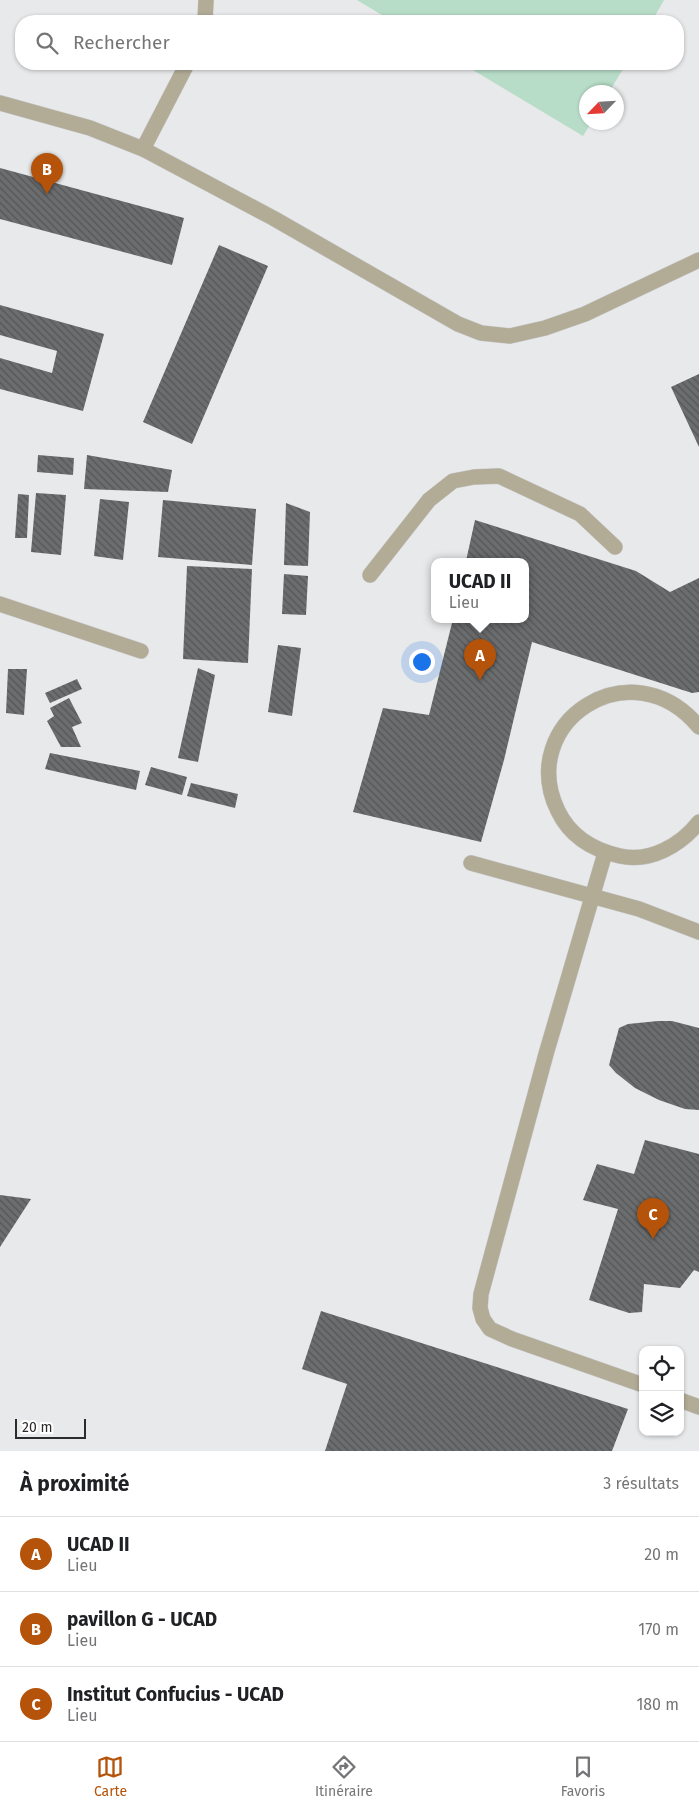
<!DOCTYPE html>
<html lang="fr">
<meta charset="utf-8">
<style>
:root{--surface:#fff;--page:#f2f2f2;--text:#202124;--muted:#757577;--line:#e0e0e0;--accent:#b45309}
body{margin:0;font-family:"Fira Sans",sans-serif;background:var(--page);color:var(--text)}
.controls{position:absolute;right:15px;bottom:15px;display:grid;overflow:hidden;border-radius:10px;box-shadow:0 1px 4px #0004}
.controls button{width:45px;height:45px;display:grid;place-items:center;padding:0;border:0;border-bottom:1px solid var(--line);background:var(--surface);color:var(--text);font:25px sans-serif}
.compass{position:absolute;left:579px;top:85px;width:45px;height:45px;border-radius:50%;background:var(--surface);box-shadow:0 1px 4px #0004;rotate:245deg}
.scale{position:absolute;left:15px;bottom:12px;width:71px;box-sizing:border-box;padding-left:5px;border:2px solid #2b2b2b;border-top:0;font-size:14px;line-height:18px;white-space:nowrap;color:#2b2b2b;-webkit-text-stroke:4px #fff;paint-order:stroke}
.you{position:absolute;left:421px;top:661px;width:18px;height:18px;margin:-12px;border:4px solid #fff;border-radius:50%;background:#1a73e8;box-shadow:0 0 0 8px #1a73e833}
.badge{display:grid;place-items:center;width:32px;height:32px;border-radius:50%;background:var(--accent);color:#fff;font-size:16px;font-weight:700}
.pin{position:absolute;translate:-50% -41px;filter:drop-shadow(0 1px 2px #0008)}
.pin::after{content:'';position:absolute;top:26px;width:18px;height:15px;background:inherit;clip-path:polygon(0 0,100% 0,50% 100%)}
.popup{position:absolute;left:431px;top:558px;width:98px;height:65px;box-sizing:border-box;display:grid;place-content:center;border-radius:10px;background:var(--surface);filter:drop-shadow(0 1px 4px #0005);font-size:16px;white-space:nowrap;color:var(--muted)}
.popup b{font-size:19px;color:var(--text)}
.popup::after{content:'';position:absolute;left:50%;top:100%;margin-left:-10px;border:10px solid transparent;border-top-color:var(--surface)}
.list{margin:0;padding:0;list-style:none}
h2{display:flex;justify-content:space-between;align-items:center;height:65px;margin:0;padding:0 20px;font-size:21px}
h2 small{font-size:16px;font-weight:400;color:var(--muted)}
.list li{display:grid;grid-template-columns:32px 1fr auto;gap:15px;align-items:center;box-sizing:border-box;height:75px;padding:0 20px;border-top:1px solid var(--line)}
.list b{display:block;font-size:19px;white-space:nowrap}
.list p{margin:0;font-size:16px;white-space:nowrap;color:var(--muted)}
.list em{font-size:16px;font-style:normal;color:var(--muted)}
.icon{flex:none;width:28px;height:28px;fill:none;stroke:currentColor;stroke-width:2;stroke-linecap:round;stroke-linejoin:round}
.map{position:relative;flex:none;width:699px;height:1451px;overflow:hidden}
.search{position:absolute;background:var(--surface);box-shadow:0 1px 4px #0004;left:15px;right:15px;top:15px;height:55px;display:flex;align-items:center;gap:12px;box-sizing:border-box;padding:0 18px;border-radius:20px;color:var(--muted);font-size:19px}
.sheet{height:290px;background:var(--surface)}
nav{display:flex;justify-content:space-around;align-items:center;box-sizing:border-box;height:70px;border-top:1px solid var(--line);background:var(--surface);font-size:14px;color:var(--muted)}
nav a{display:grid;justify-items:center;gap:2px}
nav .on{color:var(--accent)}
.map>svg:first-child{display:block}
.green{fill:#b7dcc7}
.building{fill:url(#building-back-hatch)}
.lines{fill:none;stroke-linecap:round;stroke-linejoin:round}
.minor-casing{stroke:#c6c7c8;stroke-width:16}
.minor{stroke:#b2ab96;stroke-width:15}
</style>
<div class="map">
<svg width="699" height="1451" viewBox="0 0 699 1451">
<defs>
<pattern id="building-back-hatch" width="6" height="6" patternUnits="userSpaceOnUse" patternTransform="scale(1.25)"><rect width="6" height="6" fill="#6c6d6e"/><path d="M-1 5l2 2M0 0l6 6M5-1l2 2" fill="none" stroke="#545556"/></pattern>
</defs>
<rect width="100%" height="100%" fill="#e8e9ea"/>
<path class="green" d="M357 0H664L652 21H392Z
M463 64H626L609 92H586V122L591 123 583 136Z"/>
<path class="building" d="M0 168 184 218 172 265 0 219Z
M219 245 268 266 192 444 143 422Z
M0 305 104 334 83 411 0 389V358L52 373 57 351 0 335Z
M699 374V447L671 387Z
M38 455 74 458 73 475 37 472Z
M87 455 172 470 168 492 84 489Z
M36 493 66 495 61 555 31 552Z
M18 494 29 495 27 538H15Z
M100 499 129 502 123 560 94 556Z
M163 500 256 509 252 565 158 557Z
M286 503 310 512 308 566 284 565Z
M475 520 636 571 670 592 699 578V692L692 693 532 642 504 760 481 842 353 812 383 708 429 715 453 619H525V561H466Z
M187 566 252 569 248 663 183 659Z
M284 574 308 576 306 615 282 614Z
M278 645 301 648 292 716 268 712Z
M198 668 215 675 198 762 178 758Z
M8 669H27L24 715 6 713Z
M77 679 82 689 50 703 45 693Z
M69 698 82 723 72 727 81 747H61L47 721 54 716 50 708Z
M50 753 140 771 136 790 45 769Z
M151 767 187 777 182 795 145 785Z
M191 783 238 794 235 808 187 796Z
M658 1021H672L699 1028V1110L685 1109 659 1100 635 1088 616 1073 609 1065 619 1028 628 1024Z
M645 1140 699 1154V1272L694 1270 680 1288 644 1284 642 1312 629 1313 589 1300 618 1209 583 1200 597 1164 634 1174Z
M0 1195 31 1199 0 1247Z
M321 1311 628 1409 612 1451H325L347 1384 302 1369Z"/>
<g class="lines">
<g class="minor-casing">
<path id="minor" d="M205 21 206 0
M0 103 90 128 143 149 273 218 458 324 481 333 510 336 545 328 585 314 699 260
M143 149 187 64
M370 575 429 500 453 481 474 477 499 476 580 514 615 547
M0 604 141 651
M699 727C631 645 515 723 558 811 570 836 593 850 620 856 650 863 681 845 699 822
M605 853 546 1054 481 1294 480 1308 483 1319 490 1329 512 1339 643 1385
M471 863 639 909 699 932
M680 1400 699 1407"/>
</g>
<use href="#minor" class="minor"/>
</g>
</svg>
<div class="controls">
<button><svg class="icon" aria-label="locate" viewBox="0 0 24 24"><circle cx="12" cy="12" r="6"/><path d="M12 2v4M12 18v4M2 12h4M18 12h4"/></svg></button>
<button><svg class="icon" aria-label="layers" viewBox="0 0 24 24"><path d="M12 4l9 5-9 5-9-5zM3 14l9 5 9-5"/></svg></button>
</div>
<svg class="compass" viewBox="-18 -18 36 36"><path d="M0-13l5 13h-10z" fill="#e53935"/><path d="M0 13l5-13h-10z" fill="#757577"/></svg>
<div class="scale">20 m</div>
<div class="you"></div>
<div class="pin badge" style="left:480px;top:680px">A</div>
<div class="popup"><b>UCAD II</b>Lieu</div>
<div class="pin badge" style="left:47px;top:194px">B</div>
<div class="pin badge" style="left:653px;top:1239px">C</div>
<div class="search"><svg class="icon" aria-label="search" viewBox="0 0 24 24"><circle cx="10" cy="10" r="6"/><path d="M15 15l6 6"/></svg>Rechercher</div>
</div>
<section class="sheet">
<h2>À proximité<small>3 résultats</small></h2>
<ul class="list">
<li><span class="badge">A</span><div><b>UCAD II</b><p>Lieu</p></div><em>20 m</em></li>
<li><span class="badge">B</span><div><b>pavillon G - UCAD</b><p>Lieu</p></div><em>170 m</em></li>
<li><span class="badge">C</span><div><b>Institut Confucius - UCAD</b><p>Lieu</p></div><em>180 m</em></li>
</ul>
</section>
<nav>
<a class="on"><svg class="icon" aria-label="map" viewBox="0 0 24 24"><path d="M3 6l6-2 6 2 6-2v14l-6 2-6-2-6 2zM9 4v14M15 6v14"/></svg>Carte</a>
<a><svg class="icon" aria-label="directions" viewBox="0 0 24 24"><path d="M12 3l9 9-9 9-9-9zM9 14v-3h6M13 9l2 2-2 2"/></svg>Itinéraire</a>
<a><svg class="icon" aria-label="saved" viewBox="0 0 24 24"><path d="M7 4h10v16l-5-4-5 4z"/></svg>Favoris</a>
</nav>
